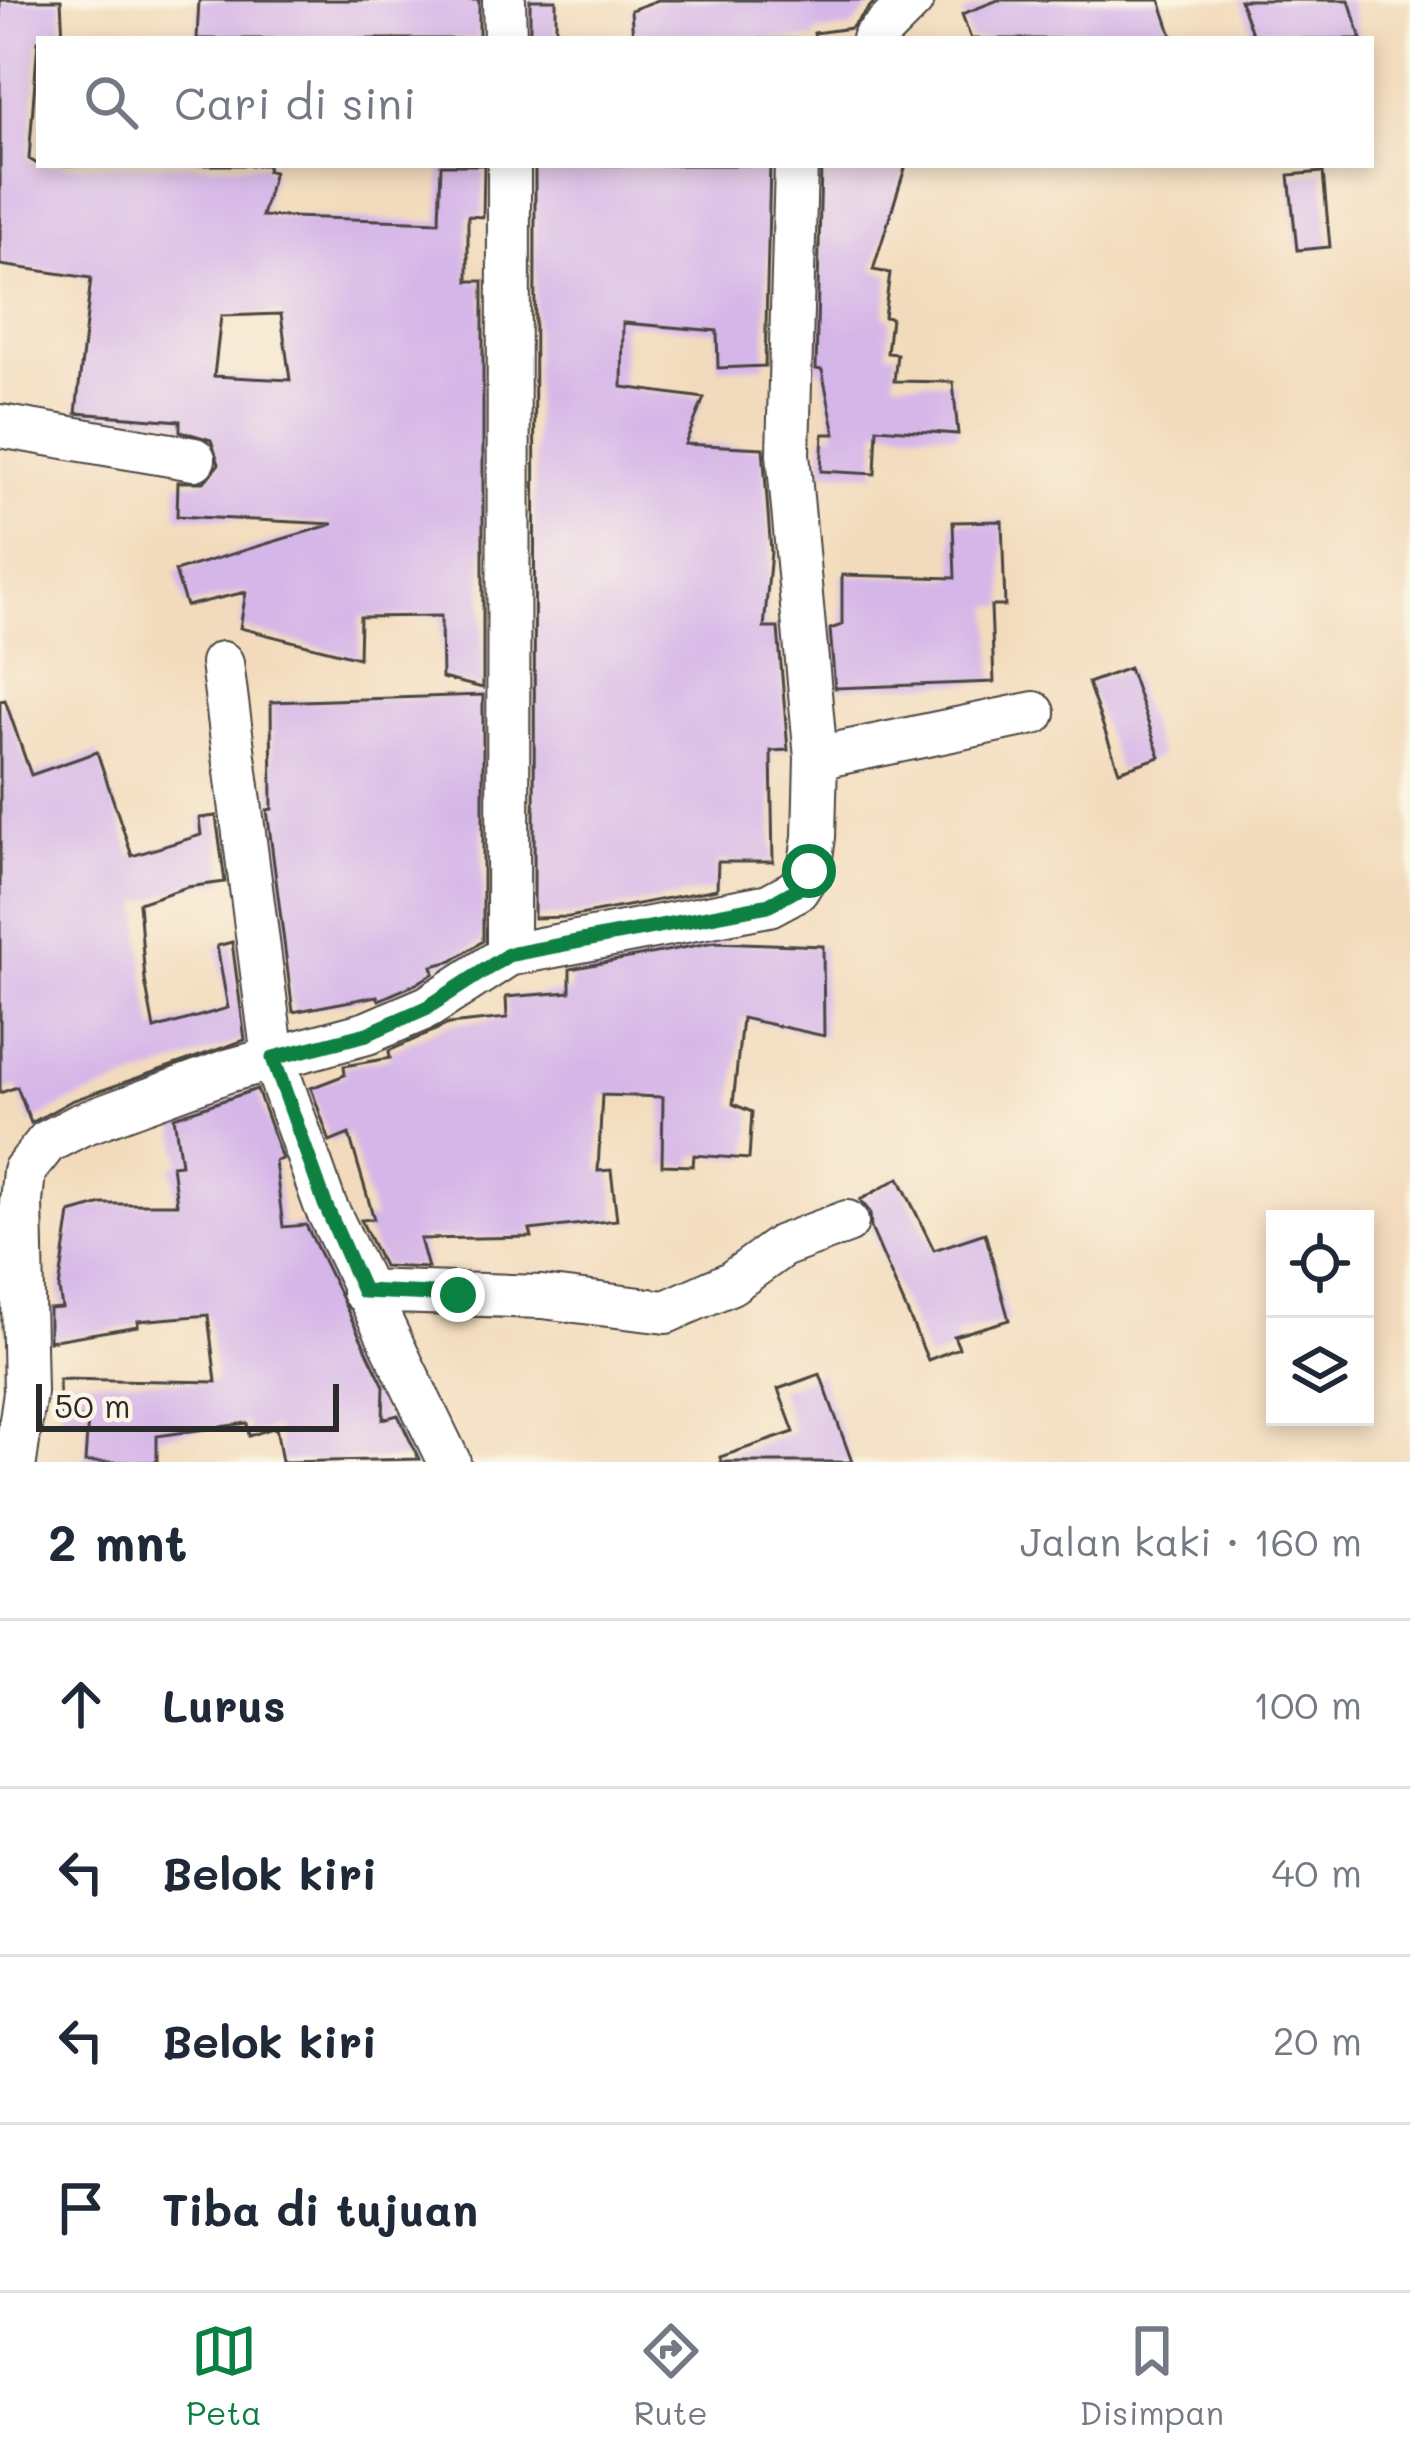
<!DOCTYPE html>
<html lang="id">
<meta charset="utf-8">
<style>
:root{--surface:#fff;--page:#f2f2f3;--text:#1f2937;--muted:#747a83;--line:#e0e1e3;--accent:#0b8043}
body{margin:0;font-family:Mali,sans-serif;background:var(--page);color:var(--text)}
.controls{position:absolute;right:36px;bottom:36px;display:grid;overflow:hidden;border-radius:0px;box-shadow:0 6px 18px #0003}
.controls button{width:108px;height:108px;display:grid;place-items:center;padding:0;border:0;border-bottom:3px solid var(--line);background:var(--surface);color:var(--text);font:60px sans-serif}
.scale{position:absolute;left:36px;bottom:30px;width:303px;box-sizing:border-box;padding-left:12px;border:6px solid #2b2b2b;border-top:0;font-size:33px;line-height:42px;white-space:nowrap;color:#2b2b2b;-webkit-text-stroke:9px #fcf5e5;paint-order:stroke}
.stop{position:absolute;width:36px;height:36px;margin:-27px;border:9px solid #0b8043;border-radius:50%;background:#fff}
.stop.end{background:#0b8043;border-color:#fff;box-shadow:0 3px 12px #0008}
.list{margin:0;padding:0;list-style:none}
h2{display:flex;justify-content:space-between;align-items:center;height:156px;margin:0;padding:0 48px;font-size:51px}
h2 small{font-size:39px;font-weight:400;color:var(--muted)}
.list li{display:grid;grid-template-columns:78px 1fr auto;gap:36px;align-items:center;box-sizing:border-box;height:168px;padding:0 48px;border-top:3px solid var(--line)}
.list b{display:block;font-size:45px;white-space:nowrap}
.list em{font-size:39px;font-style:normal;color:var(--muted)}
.icon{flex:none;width:66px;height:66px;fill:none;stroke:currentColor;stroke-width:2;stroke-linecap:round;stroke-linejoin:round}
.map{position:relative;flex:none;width:1410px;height:1462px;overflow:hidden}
.search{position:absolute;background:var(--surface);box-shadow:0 6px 18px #0003;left:36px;right:36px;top:36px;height:132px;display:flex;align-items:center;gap:30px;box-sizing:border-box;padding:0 42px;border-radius:0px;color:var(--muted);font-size:45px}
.sheet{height:828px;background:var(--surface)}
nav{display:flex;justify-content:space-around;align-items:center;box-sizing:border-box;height:168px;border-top:3px solid var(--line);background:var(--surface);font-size:33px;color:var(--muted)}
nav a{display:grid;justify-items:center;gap:6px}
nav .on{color:var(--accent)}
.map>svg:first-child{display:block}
.building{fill:#d5b6e8;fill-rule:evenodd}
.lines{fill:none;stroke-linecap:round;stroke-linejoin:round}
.minor-casing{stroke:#494541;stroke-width:46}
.minor{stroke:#fff;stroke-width:42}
.route{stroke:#0b8043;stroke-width:15}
</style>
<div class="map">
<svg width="1410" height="1462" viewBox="0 0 1410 1462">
<rect width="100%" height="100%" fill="#fcf5e5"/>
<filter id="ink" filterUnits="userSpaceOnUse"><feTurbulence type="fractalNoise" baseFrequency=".00833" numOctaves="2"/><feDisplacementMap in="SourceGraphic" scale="24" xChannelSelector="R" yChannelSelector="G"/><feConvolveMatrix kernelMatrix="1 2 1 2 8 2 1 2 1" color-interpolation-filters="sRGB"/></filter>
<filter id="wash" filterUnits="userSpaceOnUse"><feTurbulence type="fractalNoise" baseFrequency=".004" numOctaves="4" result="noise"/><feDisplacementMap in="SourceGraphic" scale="48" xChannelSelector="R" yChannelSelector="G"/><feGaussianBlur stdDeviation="2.7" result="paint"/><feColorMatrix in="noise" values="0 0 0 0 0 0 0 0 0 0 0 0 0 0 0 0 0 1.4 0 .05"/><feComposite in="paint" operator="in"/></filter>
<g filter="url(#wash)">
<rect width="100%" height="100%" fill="#f2dbbc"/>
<g id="blocks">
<path class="building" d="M0 0H61L63 39 38 41 29 159 39 165H268L267 171 274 172 262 216 439 222 441 165H484L483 217 468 216V281H483V688L442 678 441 616 360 617 359 658 240 628 246 592 186 606 175 571 333 524 177 516 178 482H204L219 464 211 440 180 431V421L76 413 91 278 0 265ZM281 314 290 380 214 376 221 316Z
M199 0H479V39H197Z
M530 0H556V39H530Z
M658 0H876L851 28 814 33 815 39H633L631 10Z
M998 0H1160L1173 39H971L962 14Z
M1240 0H1349L1361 39H1254Z
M535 165H770L765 366 718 368 717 331 623 323 622 387 704 398 685 444 763 448 771 552 764 628H778L788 750 771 751 773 862H718L717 889 569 917 534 918Z
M821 165H906L873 270 890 273 884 317 891 318 887 353 897 354 894 381 953 382 958 434 877 428 875 474 821 471 823 434H835L822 370 816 369Z
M1323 172 1330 247 1297 250 1289 175Z
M1002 521 1005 606H991L994 682 835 688 830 629 842 625V575L955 578 953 522Z
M1129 668 1160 757 1119 771 1088 683Z
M483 695V941L452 961 432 966 434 973 416 984 379 1000 377 996 293 1012 267 810 272 809 271 702Z
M5 700 31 775 97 752 132 856 201 835 199 818 216 816 225 882 187 887 139 903 145 980 154 1029 228 1008 217 946 232 942 245 1040 71 1101 31 1123 17 1087 0 1093V701Z
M714 942 823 946 824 1036 742 1018 733 1104 752 1112 749 1159 694 1155 693 1166 662 1165 663 1097 602 1095 598 1171 611 1170 617 1220 530 1230 532 1237 420 1239 428 1268 383 1266 361 1220 374 1219 349 1134 330 1142 311 1088 345 1075 344 1066 390 1058 389 1051 449 1024 507 1018 506 997 570 992V969Z
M257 1089 282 1159 275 1161 283 1227 306 1225 384 1386 383 1419 398 1415 419 1459 282 1462 276 1427 249 1436 247 1423 157 1436V1462H85L88 1418 60 1419 59 1379 216 1382 208 1315 138 1321V1326L49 1341V1309L62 1308 59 1289 70 1213 102 1204H177L172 1165 181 1164 174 1117Z
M899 1178 934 1250 985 1233 1009 1320 954 1336 959 1348 928 1360 871 1228 870 1212 860 1200Z
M820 1374 852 1462H721L720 1457 794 1432 778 1389Z"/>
</g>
</g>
<g filter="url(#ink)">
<use href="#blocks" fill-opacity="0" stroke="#494541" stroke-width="3"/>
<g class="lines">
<g class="minor-casing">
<path id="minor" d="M504 0 505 39
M873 39 912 0
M0 426 194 459
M222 663 273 1058 325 1205 449 1462
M816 758 1034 713
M508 955 509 165
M363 1291 542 1297 666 1312 731 1283 782 1246 847 1222
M15 1462 25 1392 21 1202 24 1171 47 1142 80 1125 227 1071 367 1033 428 1007 508 955 769 905 797 890 809 871 814 837 816 758 788 454 796 165"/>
</g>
<use href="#minor" class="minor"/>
</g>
</g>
<g class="lines" filter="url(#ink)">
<path class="route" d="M458 1295 363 1291 325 1204 273 1058 367 1034 428 1007 508 955 769 905 796 890 809 871"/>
</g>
</svg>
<div class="controls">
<button><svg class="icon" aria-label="locate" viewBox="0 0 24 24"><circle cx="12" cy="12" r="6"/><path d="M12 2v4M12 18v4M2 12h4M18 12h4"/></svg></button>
<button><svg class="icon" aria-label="layers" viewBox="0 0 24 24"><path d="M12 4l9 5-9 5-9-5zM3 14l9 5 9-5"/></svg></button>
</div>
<div class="scale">50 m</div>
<div class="stop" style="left:809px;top:871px"></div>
<div class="stop end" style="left:458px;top:1295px"></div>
<div class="search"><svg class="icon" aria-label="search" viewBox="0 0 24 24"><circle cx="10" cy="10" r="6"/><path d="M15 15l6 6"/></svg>Cari di sini</div>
</div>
<section class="sheet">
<h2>2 mnt<small>Jalan kaki · 160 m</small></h2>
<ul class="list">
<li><svg class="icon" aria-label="ahead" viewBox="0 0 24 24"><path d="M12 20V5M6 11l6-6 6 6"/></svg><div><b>Lurus</b></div><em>100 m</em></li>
<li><svg class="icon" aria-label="left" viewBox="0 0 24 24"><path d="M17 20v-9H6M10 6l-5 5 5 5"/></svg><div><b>Belok kiri</b></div><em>40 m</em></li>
<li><svg class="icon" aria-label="left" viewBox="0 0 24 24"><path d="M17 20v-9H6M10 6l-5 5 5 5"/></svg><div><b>Belok kiri</b></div><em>20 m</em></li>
<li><svg class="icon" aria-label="arrive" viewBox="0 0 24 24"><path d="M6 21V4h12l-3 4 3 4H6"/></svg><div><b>Tiba di tujuan</b></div></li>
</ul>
</section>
<nav>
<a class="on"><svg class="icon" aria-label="map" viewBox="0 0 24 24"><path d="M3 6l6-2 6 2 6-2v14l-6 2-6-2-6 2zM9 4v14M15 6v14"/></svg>Peta</a>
<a><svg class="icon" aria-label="directions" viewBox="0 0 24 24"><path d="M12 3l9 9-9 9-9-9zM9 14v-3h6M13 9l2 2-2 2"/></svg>Rute</a>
<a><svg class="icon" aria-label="saved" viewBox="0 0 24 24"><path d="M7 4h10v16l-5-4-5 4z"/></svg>Disimpan</a>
</nav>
